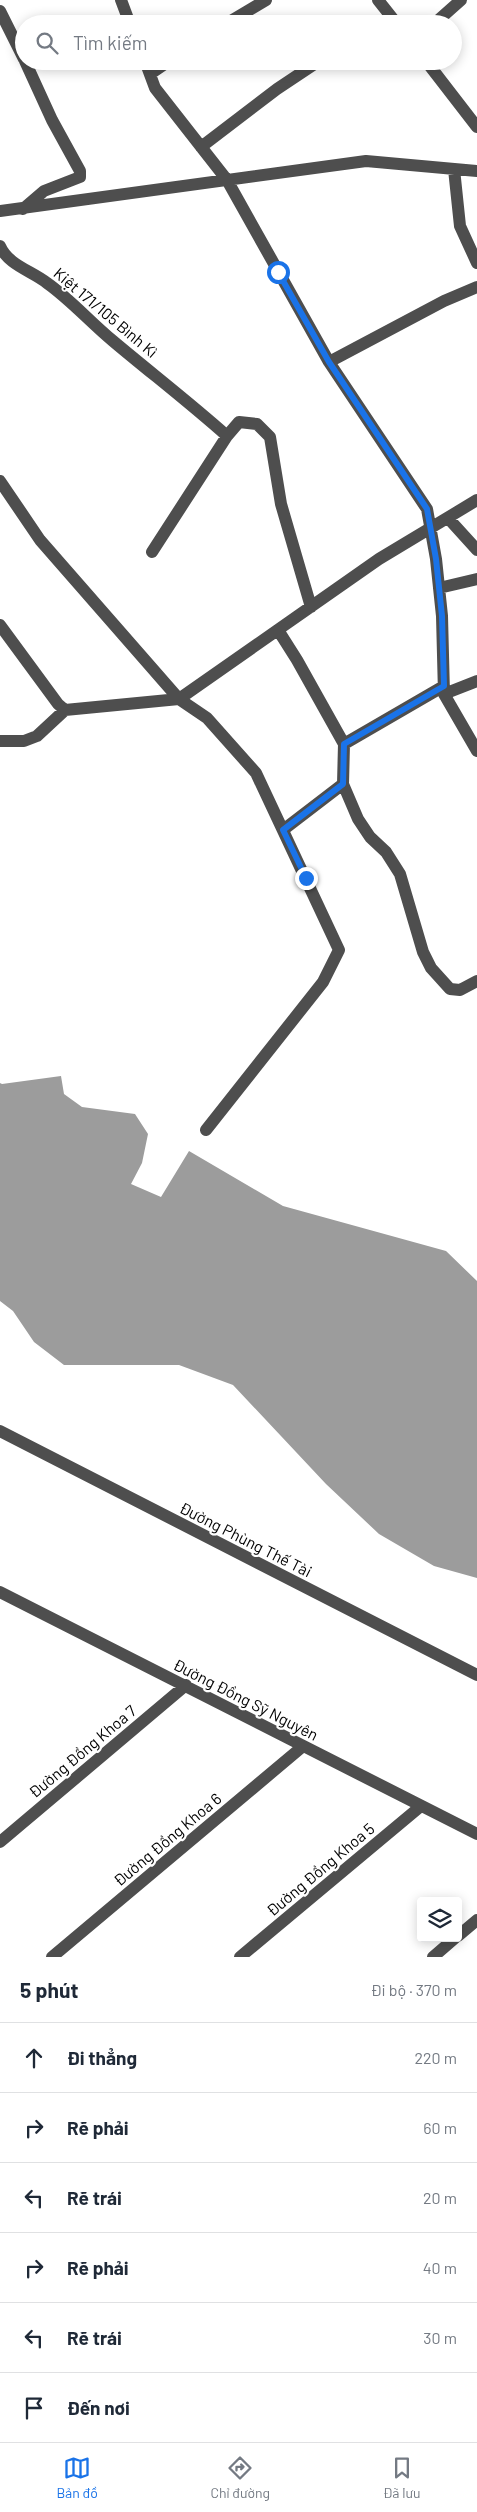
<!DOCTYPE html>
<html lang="vi">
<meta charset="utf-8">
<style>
:root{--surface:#fff;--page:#f2f2f3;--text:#1f2937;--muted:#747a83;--line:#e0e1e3;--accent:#1a73e8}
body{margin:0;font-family:Barlow,sans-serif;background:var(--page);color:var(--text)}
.controls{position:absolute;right:15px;bottom:15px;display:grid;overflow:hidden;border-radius:5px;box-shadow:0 2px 12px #0003}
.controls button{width:45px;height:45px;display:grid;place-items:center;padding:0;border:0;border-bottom:1px solid var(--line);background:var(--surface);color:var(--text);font:25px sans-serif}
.stop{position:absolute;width:15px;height:15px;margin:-11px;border:4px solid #1a73e8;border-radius:50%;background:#fff}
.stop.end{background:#1a73e8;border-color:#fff;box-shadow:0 1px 5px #0008}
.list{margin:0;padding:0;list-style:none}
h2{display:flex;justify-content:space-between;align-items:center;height:65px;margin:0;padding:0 20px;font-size:21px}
h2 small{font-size:16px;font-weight:400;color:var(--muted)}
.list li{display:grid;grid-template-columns:32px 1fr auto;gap:15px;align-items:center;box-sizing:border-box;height:70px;padding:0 20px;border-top:1px solid var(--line)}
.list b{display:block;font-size:19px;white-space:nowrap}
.list em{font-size:16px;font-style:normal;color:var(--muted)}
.icon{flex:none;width:28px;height:28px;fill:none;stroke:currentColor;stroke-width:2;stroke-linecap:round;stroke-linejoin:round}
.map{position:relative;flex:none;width:477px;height:1957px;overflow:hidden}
.search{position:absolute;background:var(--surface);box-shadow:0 2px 12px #0003;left:15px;right:15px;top:15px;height:55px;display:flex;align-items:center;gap:12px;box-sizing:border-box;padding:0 18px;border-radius:28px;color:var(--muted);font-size:19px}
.sheet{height:485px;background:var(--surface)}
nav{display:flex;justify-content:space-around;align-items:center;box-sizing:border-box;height:70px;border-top:1px solid var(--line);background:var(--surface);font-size:14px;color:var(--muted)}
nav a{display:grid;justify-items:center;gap:2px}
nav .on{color:var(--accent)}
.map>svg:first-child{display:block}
.water{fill:#9c9c9c}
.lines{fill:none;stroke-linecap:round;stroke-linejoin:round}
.minor{stroke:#4e4e4e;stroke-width:12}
.route{stroke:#1a73e8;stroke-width:6}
.labels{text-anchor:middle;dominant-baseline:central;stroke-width:4.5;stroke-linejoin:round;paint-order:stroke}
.street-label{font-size:16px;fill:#000;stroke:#fff}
</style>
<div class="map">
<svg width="477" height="1957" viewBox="0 0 477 1957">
<rect width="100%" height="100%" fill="#fff"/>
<path class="water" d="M61 1076 64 1094 82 1107 135 1114 148 1134 142 1163 131 1184 161 1197 189 1151 283 1206 446 1251 477 1281V1578L434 1566 379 1534 326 1484 233 1385 179 1365H64L34 1342 13 1311 0 1301V1083L2 1084Z"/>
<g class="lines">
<path class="minor" d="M121 0 130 24
M378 0 397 24
M0 11 24 59
M226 24 266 0
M434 24 461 0
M145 61 155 88 227 180 329 362 427 509 436 559 442 616 444 694 477 751
M426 61 477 127
M150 74 169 61
M201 147 277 89 319 61
M454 169 460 226 477 263
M23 209 44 191 80 177V171L52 120 25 61
M0 211 366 161 477 171
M0 246C8 265 32 271 47 283 71 300 90 322 113 341 151 373 190 403 227 436
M329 362 444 301 477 287
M0 481 40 540 179 699 207 718 256 773 339 950 323 982 206 1130
M448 518 477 550
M152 552 227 436 239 422 257 424 270 437 281 504 311 607
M439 588 477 579
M0 625 58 704 65 710
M278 630 297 660 344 744 343 784 358 819 370 837 386 852 400 874 423 952 431 968 450 989 460 990 477 981
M444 694 477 681
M0 741H24L37 736 65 710 179 699 379 559 477 500
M344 744 444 686
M283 830 343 784
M0 1431 477 1675
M0 1592 477 1834
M0 1842 186 1685
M458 1936 477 1920
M52 1957 302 1747
M240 1957 421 1806
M433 1957 455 1938"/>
</g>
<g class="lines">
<path class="route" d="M278 272 329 362 427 509 436 559 442 616 444 686 344 744 343 784 283 830 306 878"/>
</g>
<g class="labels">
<g class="street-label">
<text transform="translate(106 312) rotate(40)">Kiệt 171/105 Bình Kì</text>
<text transform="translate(246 1539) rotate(27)">Đường Phùng Thế Tài</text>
<text transform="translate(246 1699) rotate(27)">Đường Đồng Sỹ Nguyên</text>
<text transform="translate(82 1751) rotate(-40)">Đường Đồng Khoa 7</text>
<text transform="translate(167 1839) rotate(-40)">Đường Đồng Khoa 6</text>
<text transform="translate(320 1869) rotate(-40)">Đường Đồng Khoa 5</text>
</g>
</g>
</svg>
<div class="controls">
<button><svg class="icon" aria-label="layers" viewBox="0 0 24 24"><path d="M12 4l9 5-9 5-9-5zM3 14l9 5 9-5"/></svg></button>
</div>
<div class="stop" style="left:278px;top:272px"></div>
<div class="stop end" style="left:306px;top:878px"></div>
<div class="search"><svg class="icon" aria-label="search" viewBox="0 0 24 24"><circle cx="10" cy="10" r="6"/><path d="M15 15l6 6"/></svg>Tìm kiếm</div>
</div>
<section class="sheet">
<h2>5 phút<small>Đi bộ · 370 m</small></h2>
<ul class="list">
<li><svg class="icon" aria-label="ahead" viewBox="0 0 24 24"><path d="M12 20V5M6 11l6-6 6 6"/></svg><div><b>Đi thẳng</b></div><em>220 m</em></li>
<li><svg class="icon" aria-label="right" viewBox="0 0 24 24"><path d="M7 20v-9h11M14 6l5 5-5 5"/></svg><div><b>Rẽ phải</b></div><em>60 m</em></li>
<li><svg class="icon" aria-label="left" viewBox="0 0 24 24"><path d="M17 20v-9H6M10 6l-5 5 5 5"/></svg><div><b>Rẽ trái</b></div><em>20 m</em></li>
<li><svg class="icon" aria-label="right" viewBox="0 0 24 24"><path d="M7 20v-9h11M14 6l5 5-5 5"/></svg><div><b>Rẽ phải</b></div><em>40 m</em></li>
<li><svg class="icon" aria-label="left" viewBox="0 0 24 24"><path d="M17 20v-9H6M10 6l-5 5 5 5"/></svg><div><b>Rẽ trái</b></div><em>30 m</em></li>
<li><svg class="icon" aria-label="arrive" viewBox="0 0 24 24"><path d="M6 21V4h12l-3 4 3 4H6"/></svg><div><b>Đến nơi</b></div></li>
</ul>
</section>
<nav>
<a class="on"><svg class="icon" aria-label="map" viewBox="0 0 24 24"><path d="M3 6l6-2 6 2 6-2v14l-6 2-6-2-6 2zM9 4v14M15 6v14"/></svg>Bản đồ</a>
<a><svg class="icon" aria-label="directions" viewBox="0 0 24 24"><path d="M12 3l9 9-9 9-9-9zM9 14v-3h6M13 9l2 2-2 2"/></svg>Chỉ đường</a>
<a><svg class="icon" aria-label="saved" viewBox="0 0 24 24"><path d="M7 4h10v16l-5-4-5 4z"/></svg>Đã lưu</a>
</nav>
